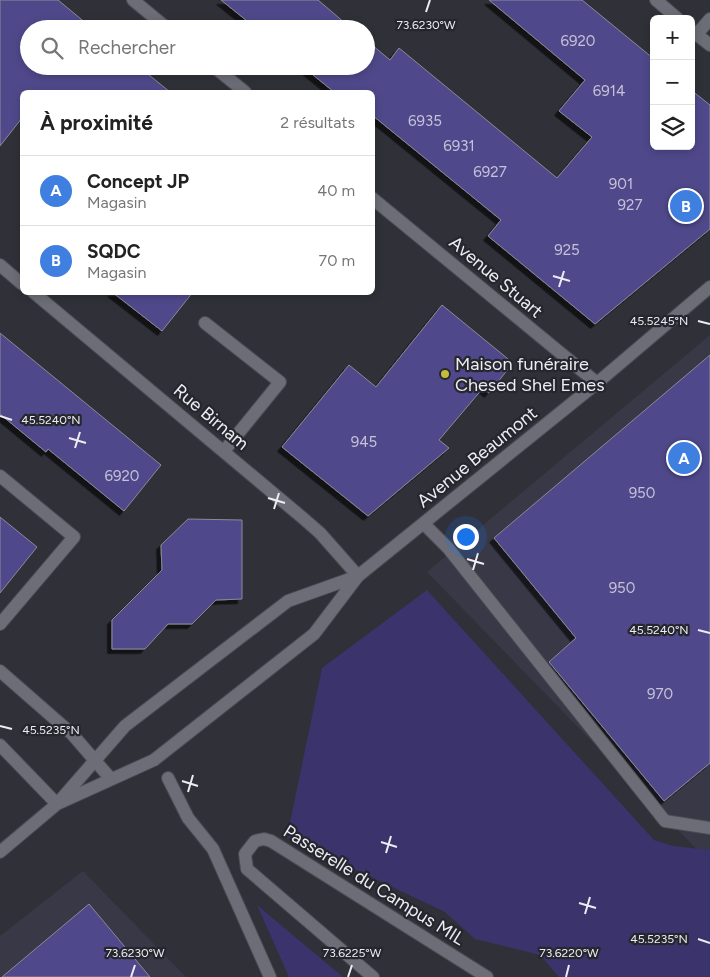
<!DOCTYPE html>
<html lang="fr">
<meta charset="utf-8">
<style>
:root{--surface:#fff;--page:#f2f2f2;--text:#222;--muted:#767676;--line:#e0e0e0;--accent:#1a73e8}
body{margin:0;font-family:Figtree,sans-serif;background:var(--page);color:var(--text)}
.controls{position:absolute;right:15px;top:15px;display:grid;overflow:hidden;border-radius:8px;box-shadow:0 2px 8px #0003}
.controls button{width:45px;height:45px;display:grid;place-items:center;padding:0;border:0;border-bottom:1px solid var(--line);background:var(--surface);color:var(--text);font:25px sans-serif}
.you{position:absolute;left:465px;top:536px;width:18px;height:18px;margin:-12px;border:4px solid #fff;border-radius:50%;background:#1a73e8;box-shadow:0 0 0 8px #1a73e833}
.badge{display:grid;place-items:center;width:32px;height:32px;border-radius:50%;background:var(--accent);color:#fff;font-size:16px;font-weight:700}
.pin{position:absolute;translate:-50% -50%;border:2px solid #fff;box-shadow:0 1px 5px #0006}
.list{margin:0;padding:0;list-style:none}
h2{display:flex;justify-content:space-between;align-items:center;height:65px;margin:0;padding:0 20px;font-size:21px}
h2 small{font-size:16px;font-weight:400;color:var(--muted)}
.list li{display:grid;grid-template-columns:32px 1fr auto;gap:15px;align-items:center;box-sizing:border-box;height:70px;padding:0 20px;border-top:1px solid var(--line)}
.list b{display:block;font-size:19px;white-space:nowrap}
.list p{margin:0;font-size:16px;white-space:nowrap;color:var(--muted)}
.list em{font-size:16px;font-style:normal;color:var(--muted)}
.icon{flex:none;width:28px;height:28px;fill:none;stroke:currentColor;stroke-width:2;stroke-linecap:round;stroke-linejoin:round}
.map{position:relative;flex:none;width:710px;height:977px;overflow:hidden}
.search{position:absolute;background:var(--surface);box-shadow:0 2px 8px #0003;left:20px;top:20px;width:355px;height:55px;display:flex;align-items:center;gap:12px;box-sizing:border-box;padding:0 18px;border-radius:28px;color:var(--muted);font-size:19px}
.panel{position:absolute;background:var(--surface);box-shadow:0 2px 8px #0003;left:20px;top:90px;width:355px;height:205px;border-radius:8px}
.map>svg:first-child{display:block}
.built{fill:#383846}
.green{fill:#3a336c}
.building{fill:#50498b;stroke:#8a8a94;filter:url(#shadow)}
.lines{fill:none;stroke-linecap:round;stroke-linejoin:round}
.service-casing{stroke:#4b4b52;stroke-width:14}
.pedestrian-casing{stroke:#4b4b52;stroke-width:14}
.minor-casing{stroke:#4b4b52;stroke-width:14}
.tertiary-casing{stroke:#4b4b52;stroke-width:14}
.service{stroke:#6d6d77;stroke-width:12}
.pedestrian{stroke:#6d6d77;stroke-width:12}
.minor{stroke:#6d6d77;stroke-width:12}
.tertiary{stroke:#6d6d77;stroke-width:12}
.ticks{fill:none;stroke:#ececf2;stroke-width:2}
.poi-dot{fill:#c3bd3e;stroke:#26262e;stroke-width:2}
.labels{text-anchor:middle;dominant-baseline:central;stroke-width:4.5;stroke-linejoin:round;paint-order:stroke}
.number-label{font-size:15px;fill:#c5c3d8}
.street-label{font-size:18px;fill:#ececf2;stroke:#26262e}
.poi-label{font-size:18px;fill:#ececf2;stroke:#26262e;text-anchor:start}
.ticks-label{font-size:12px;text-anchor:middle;fill:#ececf2;stroke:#26262e;stroke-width:4.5;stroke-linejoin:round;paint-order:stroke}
</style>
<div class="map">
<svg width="710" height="977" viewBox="0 0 710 977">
<defs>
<filter id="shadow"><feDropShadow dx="-4.5" dy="4.5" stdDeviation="0" flood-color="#0009"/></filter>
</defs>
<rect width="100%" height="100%" fill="#303038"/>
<path class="built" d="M710 335V863L427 572Z
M83 871 186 977H0V936Z"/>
<path class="green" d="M427 590 654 840 673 846 710 850V977H559L540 955 475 939 445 912 287 837 322 668Z
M257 905 343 977H289Z"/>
<path class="building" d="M0 0H58L93 29H29V66H138L170 92H22V118L0 146Z
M221 0H318L352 29H257Z
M489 0H582L654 59V146H691V90L710 105V229L595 324 488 236 501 220 372 115V92H334L302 66H366V40L390 60 399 48 557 178 592 137 559 111 585 80Z
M112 292H193L162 331Z
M442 305 513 363 489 393 483 388 439 440 449 448 368 516 282 447 349 365 376 387Z
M0 333 161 465 124 511 48 449 46 452 0 414Z
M710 355V763L664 801 549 662 576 638 494 538Z
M0 517 37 547 0 593Z
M188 519 242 520V599L216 600 192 624H168L145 649H112V620L162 570 161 545Z
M89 904 150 977H2Z"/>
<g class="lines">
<g class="service-casing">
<path id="service" d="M697 34 710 19
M205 323 280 382 224 451
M0 476 74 537 0 624
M424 524 448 548 665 821 710 828"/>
</g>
<g class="pedestrian-casing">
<path id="pedestrian" d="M168 778 188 818 213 849 270 977
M373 977 247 869 245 854 255 841 264 839 271 841 487 977"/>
</g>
<g class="minor-casing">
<path id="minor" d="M133 0 168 29
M656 0 678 19
M691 30 710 45
M213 66 245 92
M372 198 597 383
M0 265 22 284
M33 292 304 519 320 533 358 576"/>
</g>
<g class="tertiary-casing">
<path id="tertiary" d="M0 671 72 734 111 779
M0 745 57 804
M57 804 154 760 314 634 358 576 597 383 710 287
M0 852 57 804 125 726 288 601 358 576"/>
</g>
<use href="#service" class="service"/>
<use href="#pedestrian" class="pedestrian"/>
<use href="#minor" class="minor"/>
<use href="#tertiary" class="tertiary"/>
</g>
<path class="ticks" d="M426 12 430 0M553 276 570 281M559 287 564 271M698 321 710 324M0 416 12 420M69 438 86 443M75 448 80 432M268 498 285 503M274 509 279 493M467 559 484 564M473 570 478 553M698 630 710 633M0 726 12 729M182 781 198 786M188 792 193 775M381 842 397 847M386 853 391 836M579 903 596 908M585 914 590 897M698 939 710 943M131 977 135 965M348 977 352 965M566 977 569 965"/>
<circle class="poi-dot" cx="445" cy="374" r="5"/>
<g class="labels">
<g class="number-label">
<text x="578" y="41">6920</text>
<text x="609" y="91">6914</text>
<text x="425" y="121">6935</text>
<text x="459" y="146">6931</text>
<text x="490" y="172">6927</text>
<text x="621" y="184">901</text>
<text x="630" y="205">927</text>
<text x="567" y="250">925</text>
<text x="364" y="442">945</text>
<text x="122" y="476">6920</text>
<text x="642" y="493">950</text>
<text x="622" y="588">950</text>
<text x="660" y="694">970</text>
</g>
<g class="street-label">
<text transform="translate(496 277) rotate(40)">Avenue Stuart</text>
<text transform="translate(211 417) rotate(40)">Rue Birnam</text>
<text transform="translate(477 457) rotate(-39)">Avenue Beaumont</text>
<text transform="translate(374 885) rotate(32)">Passerelle du Campus MIL</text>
</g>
<g class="poi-label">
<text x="455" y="364">Maison funéraire<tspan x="455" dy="21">Chesed Shel Emes</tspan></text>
</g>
</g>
<g class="ticks-label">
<text x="426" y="29">73.6230°W</text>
<text x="659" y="325">45.5245°N</text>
<text x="51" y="424">45.5240°N</text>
<text x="659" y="634">45.5240°N</text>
<text x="51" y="734">45.5235°N</text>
<text x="659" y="943">45.5235°N</text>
<text x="135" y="957">73.6230°W</text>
<text x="352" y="957">73.6225°W</text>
<text x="569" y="957">73.6220°W</text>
</g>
</svg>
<div class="controls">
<button>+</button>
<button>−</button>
<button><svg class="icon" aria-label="layers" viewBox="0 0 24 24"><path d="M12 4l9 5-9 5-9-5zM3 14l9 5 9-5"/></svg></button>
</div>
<div class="you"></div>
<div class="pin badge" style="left:684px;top:458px;background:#3f7fe0">A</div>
<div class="pin badge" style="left:686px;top:206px;background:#3f7fe0">B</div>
<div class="search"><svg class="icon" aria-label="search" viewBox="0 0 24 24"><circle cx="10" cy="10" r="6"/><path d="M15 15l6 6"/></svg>Rechercher</div>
<section class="panel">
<h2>À proximité<small>2 résultats</small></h2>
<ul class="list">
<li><span class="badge" style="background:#3f7fe0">A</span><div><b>Concept JP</b><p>Magasin</p></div><em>40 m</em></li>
<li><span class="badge" style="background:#3f7fe0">B</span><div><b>SQDC</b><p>Magasin</p></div><em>70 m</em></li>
</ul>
</section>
</div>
